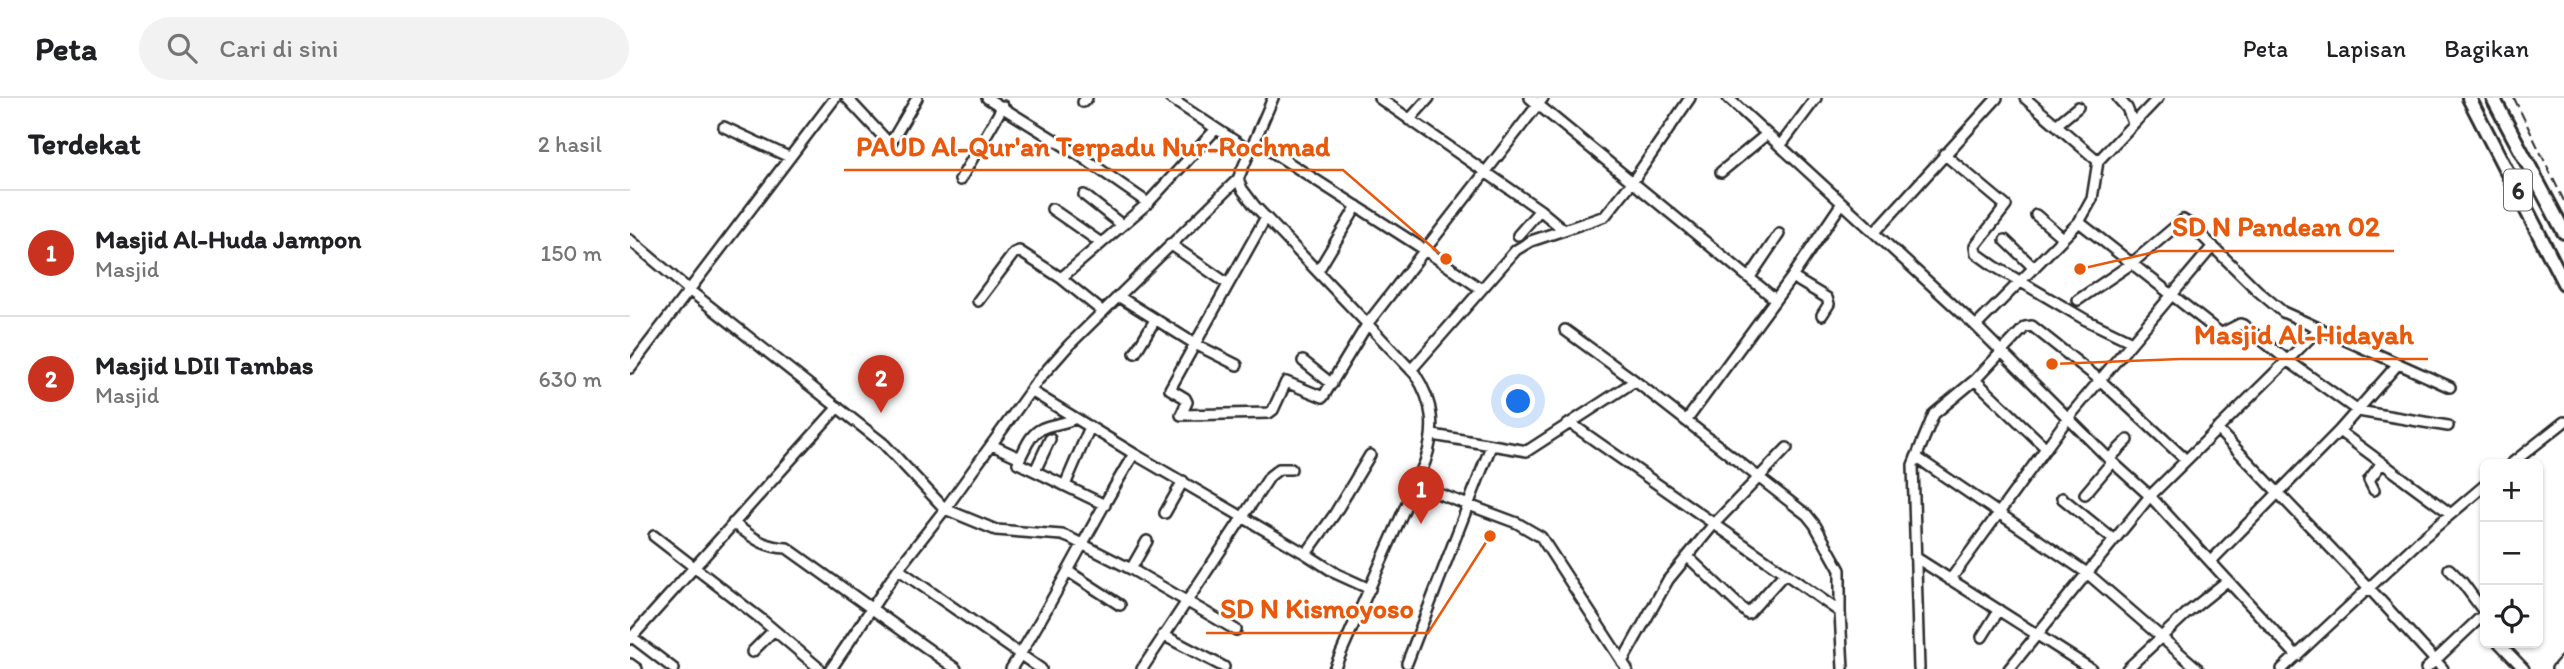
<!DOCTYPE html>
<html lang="id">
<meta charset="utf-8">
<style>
:root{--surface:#fff;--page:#f2f2f2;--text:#202124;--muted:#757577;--line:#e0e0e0;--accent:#c8321e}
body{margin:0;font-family:Itim,sans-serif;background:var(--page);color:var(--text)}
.controls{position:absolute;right:21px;bottom:21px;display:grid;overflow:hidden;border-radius:10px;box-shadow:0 2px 5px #0004}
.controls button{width:63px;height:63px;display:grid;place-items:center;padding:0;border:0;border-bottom:2px solid var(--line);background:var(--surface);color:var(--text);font:35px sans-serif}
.you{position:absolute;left:889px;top:304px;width:24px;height:24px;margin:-18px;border:5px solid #fff;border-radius:50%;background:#1a73e8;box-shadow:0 0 0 10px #1a73e833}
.badge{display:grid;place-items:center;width:46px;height:46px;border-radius:50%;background:var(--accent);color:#fff;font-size:23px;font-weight:700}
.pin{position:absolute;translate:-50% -58px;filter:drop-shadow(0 2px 4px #0008)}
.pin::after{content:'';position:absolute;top:37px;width:24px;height:21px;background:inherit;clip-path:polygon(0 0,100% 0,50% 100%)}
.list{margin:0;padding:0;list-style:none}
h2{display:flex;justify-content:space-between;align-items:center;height:91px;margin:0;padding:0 28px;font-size:30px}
h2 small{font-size:23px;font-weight:400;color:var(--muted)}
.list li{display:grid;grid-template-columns:46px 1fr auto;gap:21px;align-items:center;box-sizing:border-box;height:126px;padding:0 28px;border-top:2px solid var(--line)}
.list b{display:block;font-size:26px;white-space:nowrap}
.list p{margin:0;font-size:23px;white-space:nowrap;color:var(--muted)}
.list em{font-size:23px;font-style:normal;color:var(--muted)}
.icon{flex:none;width:38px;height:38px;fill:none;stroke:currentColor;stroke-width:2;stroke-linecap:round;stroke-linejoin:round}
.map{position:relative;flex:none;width:1934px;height:571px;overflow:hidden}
header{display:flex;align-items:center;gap:42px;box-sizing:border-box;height:98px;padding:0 35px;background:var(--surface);border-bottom:2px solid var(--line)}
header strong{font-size:33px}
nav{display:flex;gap:38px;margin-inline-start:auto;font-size:24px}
.search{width:490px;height:63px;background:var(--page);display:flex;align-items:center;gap:18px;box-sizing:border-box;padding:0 24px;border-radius:38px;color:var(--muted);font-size:26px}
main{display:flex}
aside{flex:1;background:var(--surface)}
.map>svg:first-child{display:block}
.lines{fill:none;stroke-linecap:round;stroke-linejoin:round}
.minor-casing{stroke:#2b2b2b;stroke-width:14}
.highway-casing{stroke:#2b2b2b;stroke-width:18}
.minor{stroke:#fff;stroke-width:9}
.highway{stroke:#fff;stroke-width:12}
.rail{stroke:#2b2b2b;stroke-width:2;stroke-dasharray:10 5;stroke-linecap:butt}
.labels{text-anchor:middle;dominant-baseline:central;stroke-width:5;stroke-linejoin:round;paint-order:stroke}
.shield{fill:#fff;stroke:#6b6b6b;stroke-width:2}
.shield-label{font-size:24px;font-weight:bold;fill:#2b2b2b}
.leader{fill:none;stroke:#e8590c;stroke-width:2.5}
.callout-dot{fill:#e8590c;stroke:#fff;stroke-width:2.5}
.callout-label{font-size:28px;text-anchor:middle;font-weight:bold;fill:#e8590c;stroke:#fff;stroke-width:5;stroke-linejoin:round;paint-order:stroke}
</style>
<header>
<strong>Peta</strong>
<div class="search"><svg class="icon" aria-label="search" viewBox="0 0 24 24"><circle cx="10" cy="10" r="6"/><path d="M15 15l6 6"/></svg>Cari di sini</div>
<nav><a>Peta</a><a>Lapisan</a><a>Bagikan</a></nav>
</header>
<main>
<aside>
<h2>Terdekat<small>2 hasil</small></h2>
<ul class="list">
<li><span class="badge">1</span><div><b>Masjid Al-Huda Jampon</b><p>Masjid</p></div><em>150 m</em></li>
<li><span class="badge">2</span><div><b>Masjid LDII Tambas</b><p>Masjid</p></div><em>630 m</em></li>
</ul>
</aside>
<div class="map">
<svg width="1934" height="571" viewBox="0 0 1934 571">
<rect width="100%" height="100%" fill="#fff"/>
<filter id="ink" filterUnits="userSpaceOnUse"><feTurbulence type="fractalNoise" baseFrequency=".0143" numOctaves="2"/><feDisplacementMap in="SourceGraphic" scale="14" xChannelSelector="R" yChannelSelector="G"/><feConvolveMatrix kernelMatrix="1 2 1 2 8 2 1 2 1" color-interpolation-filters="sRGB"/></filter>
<g filter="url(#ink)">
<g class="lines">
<g class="minor-casing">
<path id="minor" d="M217 0 260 46 287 0
M357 0 452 59 518 105
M540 0 620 53
M643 0 608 81 612 91 624 107 785 276C804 305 806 332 795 364L704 571
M749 0 910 112 934 132 975 118 1003 83 1060 0
M900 0 1145 201
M1098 0 1346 228 1479 361 1520 398 1667 558
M1395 0 1468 63
M1488 0 1497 10 1503 25
M453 4 457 0
M779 22 799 0
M1426 27 1448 9
M94 29 159 59
M625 43 795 152 851 191
M1150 48 1186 0
M1314 56 1376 108 1345 148 1346 155 1364 168 1456 222 1502 244
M1091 74 1137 36
M330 82 373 8
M454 97 492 127
M422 111 471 145
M1406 117 1433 140
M1449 124 1589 234 1592 235 1610 226 1613 227 1657 262 1728 313 1818 328
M1245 134 1367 0
M888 137 910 112
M0 142 59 192 254 346 315 411 268 471 201 571
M1375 142 1404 170
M540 146 598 186
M688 173 727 108
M1120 179 1149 136
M1162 179 1197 200 1199 206 1192 217
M431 180 518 105 585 32
M488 198 565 246 636 119
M1448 202 1501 166 1553 122 1561 127 1628 193 1653 214 1820 289
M348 203 384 155 389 153 431 180 473 214
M1346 228 1449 124 1462 101 1468 63 1528 0
M935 232 1005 283 1177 417 1185 427 1210 472V514
M505 255 525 222
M673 263 702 286
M607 267 565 246 540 291 555 300 557 304 551 317 639 315 643 312 656 284 693 299 738 225 913 0
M0 270 205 0
M781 272 886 152 901 143 934 132
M1345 282 1416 350
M401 293 506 357
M1056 323 1162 179 1212 105
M940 325 1210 514 1213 571
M1587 331 1739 490 1813 571
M1709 333 1821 416
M803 337 897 353 1005 283
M362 347 390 360 388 365 475 407
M1286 359 1457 475 1568 571
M390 360C395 351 400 336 411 331 422 325 434 327 445 320
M1479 361 1498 342
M1881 366 1934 324
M405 373 420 341
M435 387 460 329
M785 387 887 425 911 439 997 571
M1744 392 1739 382 1751 366
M1455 396 1482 364
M1432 400 1484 442
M535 415 553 383
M103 425C123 439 132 449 157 450L326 571
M24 438 131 521 190 571
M676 456 704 417 740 357
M1058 459 1118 516 1154 476
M1285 459 1461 571
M1581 463 1709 333 1768 266
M268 471 411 571
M501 471 517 443
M439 474 490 507
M1320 482 1438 320 1583 148
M606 532 501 471 440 440 432 437 366 432 315 411 408 282 439 247 608 81
M533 537 594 569
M2 539 44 571
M1352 539 1369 512
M0 541 208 309
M1869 545 1894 571
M122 554 144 532
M992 564 1038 482 1084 426 1157 350
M777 565 861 348
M0 566 7 571
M381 571C425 502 460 428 502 359L506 357 676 456 707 476 740 491
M512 571 640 378 649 371H661
M1289 571 1283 367 1304 316 1345 282 1395 229 1402 228 1470 282 1556 362
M1379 571 1520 398 1689 231
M1497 571 1556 516 1597 483
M1652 571 1788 444 1855 387
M1796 571 1855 515 1832 484 1819 471
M1927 571 1934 563"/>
</g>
<g class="highway-casing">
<path id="highway" d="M1839 0 1934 185
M1863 0 1934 134"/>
</g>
<use href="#minor" class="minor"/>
<use href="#highway" class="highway"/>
<path class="rail" d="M1884 0 1934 103"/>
</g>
</g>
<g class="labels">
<rect class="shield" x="1874" y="71.5" width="28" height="41" rx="5"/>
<g class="shield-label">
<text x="1888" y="92">6</text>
</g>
</g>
<path class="leader" d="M816 161L713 72H214M1450 171L1529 153H1764M1422 266L1550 261H1798M860 438L798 535H576"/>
<g class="callout-dot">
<circle cx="816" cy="161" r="7"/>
<circle cx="1450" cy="171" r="7"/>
<circle cx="1422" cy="266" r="7"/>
<circle cx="860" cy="438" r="7"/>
</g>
<g class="callout-label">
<text x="463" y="58">PAUD Al-Qur'an Terpadu Nur-Rochmad</text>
<text x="1646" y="138">SD N Pandean 02</text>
<text x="1674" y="246">Masjid Al-Hidayah</text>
<text x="687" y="520">SD N Kismoyoso</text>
</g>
</svg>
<div class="controls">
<button>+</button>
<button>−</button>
<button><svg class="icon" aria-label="locate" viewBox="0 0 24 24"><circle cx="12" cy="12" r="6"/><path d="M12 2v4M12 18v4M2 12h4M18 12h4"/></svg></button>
</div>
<div class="you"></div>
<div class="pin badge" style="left:791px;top:426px">1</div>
<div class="pin badge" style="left:251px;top:315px">2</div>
</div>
</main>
